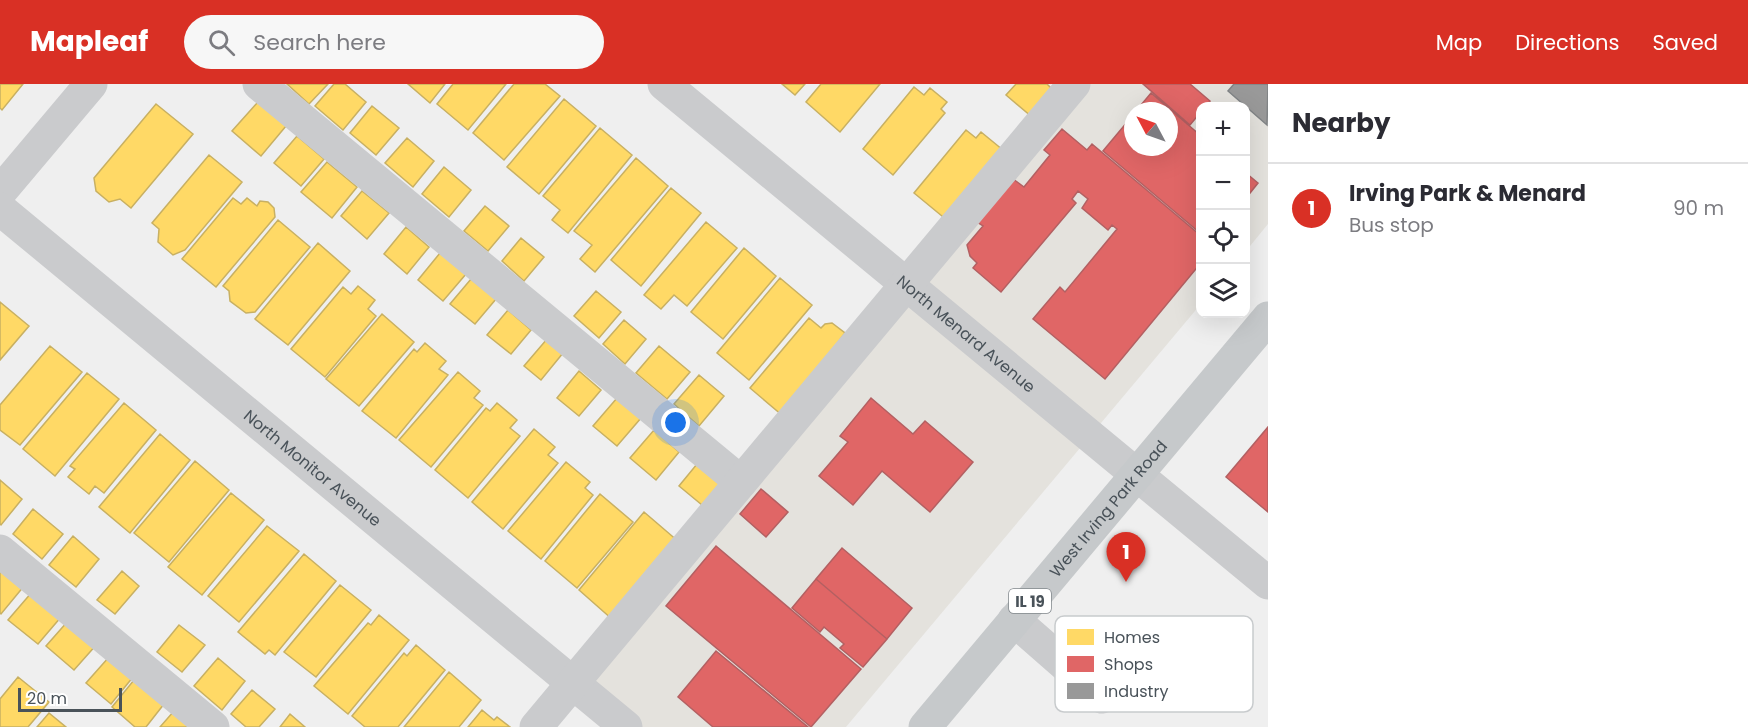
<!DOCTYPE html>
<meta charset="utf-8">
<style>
:root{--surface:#fff;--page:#f7f7f7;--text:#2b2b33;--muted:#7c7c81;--line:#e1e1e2;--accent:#d93025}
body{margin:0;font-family:Poppins,sans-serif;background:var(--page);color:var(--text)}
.controls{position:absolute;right:18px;top:18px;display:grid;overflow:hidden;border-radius:12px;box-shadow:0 6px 24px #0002}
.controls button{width:54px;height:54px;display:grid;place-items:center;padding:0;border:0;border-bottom:2px solid var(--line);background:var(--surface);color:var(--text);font:30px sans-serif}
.compass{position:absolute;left:1124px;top:18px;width:54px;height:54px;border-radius:50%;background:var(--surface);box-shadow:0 6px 24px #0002;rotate:311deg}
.scale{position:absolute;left:18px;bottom:15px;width:104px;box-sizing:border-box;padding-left:6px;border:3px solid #495259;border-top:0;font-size:16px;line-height:21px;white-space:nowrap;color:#495259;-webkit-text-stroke:4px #fff;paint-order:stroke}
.you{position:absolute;left:676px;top:339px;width:21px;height:21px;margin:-15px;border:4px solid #fff;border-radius:50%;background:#1a73e8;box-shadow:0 0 0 9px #1a73e833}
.badge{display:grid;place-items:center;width:39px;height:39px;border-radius:50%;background:var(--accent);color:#fff;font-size:20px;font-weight:700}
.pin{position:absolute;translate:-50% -50px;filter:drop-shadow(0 2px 3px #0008)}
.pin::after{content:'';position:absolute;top:32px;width:21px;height:18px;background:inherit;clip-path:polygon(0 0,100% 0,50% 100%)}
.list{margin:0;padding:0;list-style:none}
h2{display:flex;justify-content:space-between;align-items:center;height:78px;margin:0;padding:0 24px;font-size:26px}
h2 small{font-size:20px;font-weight:400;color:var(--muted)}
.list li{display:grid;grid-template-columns:39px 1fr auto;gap:18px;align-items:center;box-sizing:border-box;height:90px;padding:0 24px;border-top:2px solid var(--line)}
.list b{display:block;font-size:22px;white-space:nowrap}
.list p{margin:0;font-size:20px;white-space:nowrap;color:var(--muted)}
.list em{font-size:20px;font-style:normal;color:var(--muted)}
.icon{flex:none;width:33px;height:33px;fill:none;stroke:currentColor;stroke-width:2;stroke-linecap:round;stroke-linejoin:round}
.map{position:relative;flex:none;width:1268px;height:643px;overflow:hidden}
header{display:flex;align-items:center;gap:36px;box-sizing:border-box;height:84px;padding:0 30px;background:var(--accent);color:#fff}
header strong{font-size:28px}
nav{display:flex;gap:33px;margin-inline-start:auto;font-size:21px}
.search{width:420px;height:54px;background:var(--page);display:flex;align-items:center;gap:15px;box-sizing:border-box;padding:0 21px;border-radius:33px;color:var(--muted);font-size:22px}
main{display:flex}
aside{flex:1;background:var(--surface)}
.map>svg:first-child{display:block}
.commercial{fill:#e4e2dd;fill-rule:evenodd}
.homes{fill:#ffd966;stroke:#c8b062;stroke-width:1.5}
.shops{fill:#e06666;stroke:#b36062;stroke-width:1.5}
.industry{fill:#999;stroke:#818486;stroke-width:1.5}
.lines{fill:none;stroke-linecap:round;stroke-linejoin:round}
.minor{stroke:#cacbcd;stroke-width:33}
.major{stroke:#c6c9cb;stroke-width:33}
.labels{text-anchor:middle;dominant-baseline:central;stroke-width:6;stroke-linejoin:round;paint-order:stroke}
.shield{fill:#fff;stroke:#80868b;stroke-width:1.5}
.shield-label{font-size:15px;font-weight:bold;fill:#495259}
.street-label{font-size:16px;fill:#495259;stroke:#fff}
.key{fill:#fff;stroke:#c8cbcd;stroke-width:1.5}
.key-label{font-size:16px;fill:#495259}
</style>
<header>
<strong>Mapleaf</strong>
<div class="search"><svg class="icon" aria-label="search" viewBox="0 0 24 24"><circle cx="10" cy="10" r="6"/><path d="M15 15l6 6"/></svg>Search here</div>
<nav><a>Map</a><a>Directions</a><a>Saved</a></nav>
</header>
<main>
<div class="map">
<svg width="1268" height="643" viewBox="0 0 1268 643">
<rect width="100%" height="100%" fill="#efefef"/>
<path class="commercial" d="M1078 0H1268V140L1246 167V22H1200V221L846 643H632L577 598ZM1133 27H1169V63H1133Z"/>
<path class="homes" d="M0 0H23L2 26 0 24Z
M287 0H328L309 20Z
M334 0H345L366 18 343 46 315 22Z
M408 0H445L430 19Z
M453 0H506L468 46 437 20Z
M514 0H545L560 12 504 76 473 49Z
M782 0H805L795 11Z
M821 0H880L840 48 806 18Z
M1016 0H1047L1053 6 1032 33 1006 11Z
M914 3 924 11 930 4 947 18 941 25 945 29 893 91 863 65Z
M564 15 596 42 539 110 507 83Z
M258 18 286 42 261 72 232 47Z
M156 20 193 50 131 124 120 115 109 118 96 107 94 94Z
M372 22 399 44 376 71 350 49Z
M600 44 632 71 568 149 552 136 560 126 543 112Z
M966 46 976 54 981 48 1003 66 948 137 914 109Z
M297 52 324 75 301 102 274 79Z
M407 54 434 77 413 103 385 79Z
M209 71 242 98 185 166 173 171 158 158 159 145 152 139Z
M636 74 668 102 595 188 580 175 592 161 574 147Z
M327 78 357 103 332 134 301 108Z
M444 83 471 106 449 133 422 110Z
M671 104 701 129 641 202 611 176Z
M362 107 389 129 367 155 341 132Z
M233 114 241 120 247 114 257 122 260 117 268 118 274 124 275 133 216 203 182 175Z
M485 122 509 142 488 167 464 147Z
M278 136 310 163 255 228 246 229 230 217 229 207 223 202Z
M706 138 737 164 687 222 674 211 661 225 644 211Z
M406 143 429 163 407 190 384 170Z
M521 154 544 173 524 197 502 177Z
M318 159 350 187 288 261 255 235Z
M744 164 776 192 723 255 691 228Z
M440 169 466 190 443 217 418 196Z
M780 194 812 221 749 296 717 269Z
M471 195 496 215 475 240 450 220Z
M358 202 375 216 368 225 376 232 325 293 291 265 343 203 351 210Z
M596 207 621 228 599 254 574 232Z
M0 218 29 242 0 276Z
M508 226 531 246 511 270 487 251Z
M382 230 414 258 359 322 326 295Z
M809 234 821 244 825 240 832 239 845 249 783 332 750 304Z
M624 236 646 255 625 280 603 260Z
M547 255 563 269 541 296 524 282Z
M425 259 446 277 439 285 448 291 396 354 362 327 414 265 417 268Z
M50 262 82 288 20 361 0 346V321Z
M659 262 690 288 667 315 636 289Z
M579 287 601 306 579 332 557 314Z
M458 288 480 307 474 314 483 321 431 383 399 356Z
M87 289 119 315 55 392 23 365Z
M699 291 724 312 699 342 674 320Z
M617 314 641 334 617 362 593 342Z
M124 319 156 346 104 409 95 402 89 410 68 393 75 385 70 382Z
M497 319 517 336 510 344 520 352 468 414 435 386 486 324 490 327Z
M534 345 555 363 548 371 558 379 503 445 472 418Z
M654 346 679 368 656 396 630 374Z
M160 350 190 376 130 449 99 423Z
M195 377 229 406 169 478 134 449Z
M566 378 590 398 585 404 593 411 541 475 508 447Z
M697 380 720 400 702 421 679 402Z
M0 396 22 415 1 441 0 440Z
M231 409 264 436 202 511 168 483Z
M600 410 633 438 577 504 545 477Z
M33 425 63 450 42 475 13 450Z
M644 428 679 458 613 536 579 506Z
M267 442 299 467 239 538 208 512Z
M73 452 99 475 76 503 49 481Z
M304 470 336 497 275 571 269 566 265 570 238 548Z
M0 481 24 502 1 530 0 529Z
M122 487 139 502 115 530 97 516Z
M340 501 371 526 316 593 284 568Z
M32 508 61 533 38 560 8 536Z
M379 531 409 556 348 630 314 602 368 539 371 541Z
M68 537 97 560 74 586 46 562Z
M179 541 205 561 182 588 157 568Z
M416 561 445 586 398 643H365L352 632 404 569 407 572Z
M109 573 133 593 111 620 86 599Z
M218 574 245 597 222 626 194 602Z
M449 588 481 616 459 643H404Z
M18 593 49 618 28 643H0V615Z
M134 596 164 620 146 643H135L112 623Z
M252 606 275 625 259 643H246L231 630Z
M482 626 494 636 497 633 510 643H468Z
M174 627 193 643H160Z
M49 629 66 643H37Z
M290 630 305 643H280Z"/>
<path class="shops" d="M1143 0H1190L1210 17 1206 22H1200V29L1190 41Z
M1151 9 1200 51V149L1103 67 1133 31V63H1169V27H1136Z
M1062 45 1087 66 1092 60 1200 151V180L1105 295 1033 235 1060 203 1065 208 1117 145 1112 141 1108 146 1082 124 1088 115 1078 107 1072 115 1076 119 1001 208 973 184 977 179 970 172 967 161 983 142 977 138 1013 95 1024 103 1050 71 1044 66Z
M1246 89 1258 99 1246 114Z
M871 314 913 350 925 337 973 378 930 428 882 387 853 421 819 392 848 358 840 352Z
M1268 343V428L1226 393Z
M761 405 788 428 766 453 740 430Z
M716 462 861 585 811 643 666 522Z
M842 464 912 524 887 555 816 495Z
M816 495 887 555 863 583 840 564 844 560 824 543 820 548 792 524Z
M716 567 808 643H713L678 613Z"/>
<path class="industry" d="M1234 0H1268L1267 41 1228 7Z"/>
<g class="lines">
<g class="minor">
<path d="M259 0 741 398"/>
<path id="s1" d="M664 0 1268 499"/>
<path d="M0 108 91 0"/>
<path id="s2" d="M0 125 626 643"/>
<path d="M0 467 213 643"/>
<path d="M1014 536 1102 613"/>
<path d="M536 643 1074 0"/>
</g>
<path class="major" id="s3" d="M925 643 1268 234"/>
</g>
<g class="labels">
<rect class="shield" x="1009" y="505" width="42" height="24" rx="4.5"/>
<g class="shield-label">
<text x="1030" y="517">IL 19</text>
</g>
<g class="street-label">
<text stroke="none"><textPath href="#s1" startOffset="392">North Menard Avenue</textPath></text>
<text stroke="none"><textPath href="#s2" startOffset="406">North Monitor Avenue</textPath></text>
<text stroke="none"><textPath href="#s3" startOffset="285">West Irving Park Road</textPath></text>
</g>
</g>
<rect x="1055" y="532" width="198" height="96" rx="9" class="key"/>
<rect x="1067" y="545" width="27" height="16" fill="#ffd966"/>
<rect x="1067" y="572" width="27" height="16" fill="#e06666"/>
<rect x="1067" y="599" width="27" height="16" fill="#999"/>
<g class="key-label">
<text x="1104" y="559">Homes</text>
<text x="1104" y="586">Shops</text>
<text x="1104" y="613">Industry</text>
</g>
</svg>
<div class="controls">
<button>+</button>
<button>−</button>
<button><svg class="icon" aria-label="locate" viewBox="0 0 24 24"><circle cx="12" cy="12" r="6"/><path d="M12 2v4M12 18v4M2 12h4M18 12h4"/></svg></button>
<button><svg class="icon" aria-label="layers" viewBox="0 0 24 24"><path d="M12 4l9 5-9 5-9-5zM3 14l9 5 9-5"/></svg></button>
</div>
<svg class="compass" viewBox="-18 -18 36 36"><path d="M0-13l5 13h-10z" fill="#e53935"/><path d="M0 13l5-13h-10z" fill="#7c7c81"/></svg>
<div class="scale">20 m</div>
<div class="you"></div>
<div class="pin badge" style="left:1126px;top:498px">1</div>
</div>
<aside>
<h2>Nearby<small></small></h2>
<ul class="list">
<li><span class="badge">1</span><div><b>Irving Park &amp; Menard</b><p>Bus stop</p></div><em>90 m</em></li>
</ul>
</aside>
</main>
